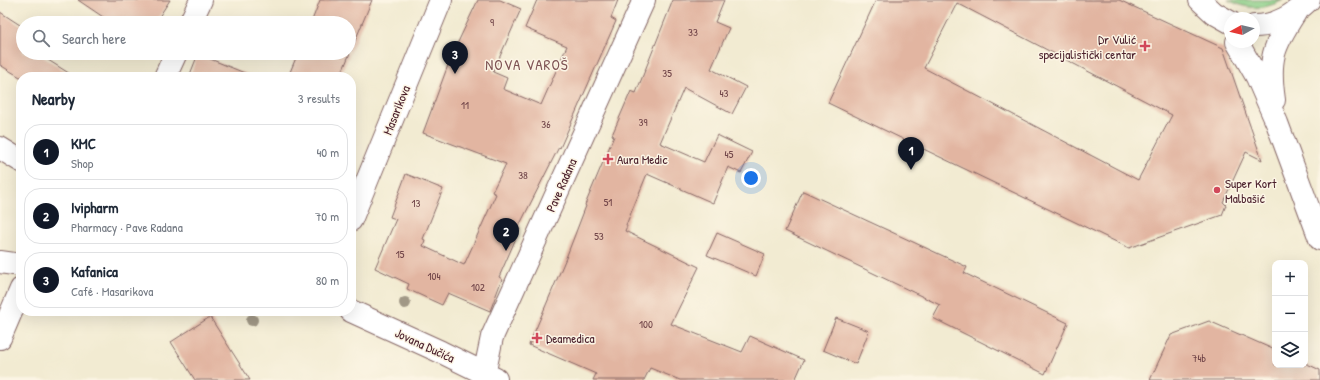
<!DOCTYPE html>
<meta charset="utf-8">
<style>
:root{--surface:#fff;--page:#f2f2f3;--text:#1f2937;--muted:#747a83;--line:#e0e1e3;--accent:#111827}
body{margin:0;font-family:"Patrick Hand",sans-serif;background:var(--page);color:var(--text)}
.controls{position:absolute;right:12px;bottom:12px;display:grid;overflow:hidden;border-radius:8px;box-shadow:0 4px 16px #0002}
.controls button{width:36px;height:36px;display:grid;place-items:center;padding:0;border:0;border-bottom:1px solid var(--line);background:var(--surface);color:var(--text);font:20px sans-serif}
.compass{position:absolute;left:1224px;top:12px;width:36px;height:36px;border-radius:50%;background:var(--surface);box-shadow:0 4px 16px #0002;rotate:262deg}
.you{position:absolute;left:751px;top:178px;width:14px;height:14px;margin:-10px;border:3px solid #fff;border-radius:50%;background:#1a73e8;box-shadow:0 0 0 6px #1a73e833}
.badge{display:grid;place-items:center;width:26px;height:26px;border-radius:50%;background:var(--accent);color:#fff;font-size:13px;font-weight:700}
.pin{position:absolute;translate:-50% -33px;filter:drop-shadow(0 1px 2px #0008)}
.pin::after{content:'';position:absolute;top:21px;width:14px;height:12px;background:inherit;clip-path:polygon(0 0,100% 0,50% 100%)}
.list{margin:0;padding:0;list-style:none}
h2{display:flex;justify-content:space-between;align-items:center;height:52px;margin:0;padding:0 16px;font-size:17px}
h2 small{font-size:13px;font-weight:400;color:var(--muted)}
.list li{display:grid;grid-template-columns:26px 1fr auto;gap:12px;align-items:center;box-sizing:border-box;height:56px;margin:0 8px 8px;padding:0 8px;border:1px solid var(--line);border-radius:16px}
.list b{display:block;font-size:15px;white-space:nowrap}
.list p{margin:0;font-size:13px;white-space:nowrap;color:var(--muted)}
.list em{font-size:13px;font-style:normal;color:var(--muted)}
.icon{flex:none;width:22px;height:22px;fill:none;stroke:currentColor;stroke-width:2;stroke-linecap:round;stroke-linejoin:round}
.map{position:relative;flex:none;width:1320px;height:380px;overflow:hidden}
.search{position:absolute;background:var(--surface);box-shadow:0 4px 16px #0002;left:16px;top:16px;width:340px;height:44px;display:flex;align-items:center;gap:10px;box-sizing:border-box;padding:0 14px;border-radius:22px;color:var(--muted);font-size:15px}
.panel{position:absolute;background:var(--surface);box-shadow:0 4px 16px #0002;left:16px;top:72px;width:340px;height:244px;border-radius:16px}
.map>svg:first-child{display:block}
.green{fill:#8cd089;stroke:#6b785a}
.building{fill:#e2b5a1;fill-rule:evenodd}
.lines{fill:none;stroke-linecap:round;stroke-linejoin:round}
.street-casing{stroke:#856665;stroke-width:24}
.street{stroke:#fff;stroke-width:22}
.tree{fill:#a19886}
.poi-dot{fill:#d1495b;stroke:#fcf5e5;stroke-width:1.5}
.labels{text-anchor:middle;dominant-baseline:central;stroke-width:3;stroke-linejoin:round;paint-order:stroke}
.number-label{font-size:11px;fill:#704448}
.poi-label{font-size:13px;fill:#4a1f2b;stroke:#fcf5e5;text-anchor:start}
.street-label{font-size:13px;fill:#4a1f2b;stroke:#fcf5e5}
.quarter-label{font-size:15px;letter-spacing:1px;fill:#7f5454;stroke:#fcf5e5}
</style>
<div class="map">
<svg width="1320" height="380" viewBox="0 0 1320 380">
<rect width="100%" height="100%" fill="#fcf5e5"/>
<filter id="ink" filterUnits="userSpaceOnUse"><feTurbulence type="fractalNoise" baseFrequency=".025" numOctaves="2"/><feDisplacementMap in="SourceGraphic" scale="8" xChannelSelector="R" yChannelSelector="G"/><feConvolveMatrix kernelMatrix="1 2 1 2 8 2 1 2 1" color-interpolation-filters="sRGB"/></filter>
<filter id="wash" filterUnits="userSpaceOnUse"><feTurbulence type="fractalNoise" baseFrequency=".012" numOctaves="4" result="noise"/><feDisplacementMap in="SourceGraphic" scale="16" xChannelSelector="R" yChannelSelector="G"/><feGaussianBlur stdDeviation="0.9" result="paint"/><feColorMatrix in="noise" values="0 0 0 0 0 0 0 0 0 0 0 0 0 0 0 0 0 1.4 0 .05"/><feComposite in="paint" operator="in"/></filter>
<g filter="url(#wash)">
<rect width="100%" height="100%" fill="#f2ebd2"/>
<path class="green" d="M1228 0H1283C1264 10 1247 10 1228 0Z"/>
<g id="blocks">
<path class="building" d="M78 0H170L155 23H112Z
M320 0H372L340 77H288L298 53H349V23H311Z
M478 0H500L521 9 493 72 507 78 503 89 541 105 567 46 525 28 537 0H618L611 18 616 21 560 148 559 147 518 228 520 229 499 277 502 279 490 311 448 293 442 305 407 289 409 284 375 268 396 219 390 217 406 174 443 189 423 239 425 240 423 246 464 265 496 194 492 192 506 164 423 133 451 57Z
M673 0H724L715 22 729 28 711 69 746 87 732 114 684 88 660 143 704 162 717 135 752 152 741 173 728 167 713 203 647 174 626 225 627 226 625 231 699 267 671 324 742 352 750 336 804 360 795 380H680L650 368 644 380H593L596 374 529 345 566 258 586 206 585 205 614 136 612 135 631 91 636 93Z
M876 0H1119L1223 48 1262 160 1246 152 1223 202 1226 205 1222 215 1129 248 828 103ZM957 3 1172 115 1138 180 924 68Z
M0 12 23 27V53H37L75 77H20L0 65Z
M198 54 252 76V77H189Z
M803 191 967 267 964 273 1068 323 1045 374 933 318 940 305 785 231Z
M717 233 765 254 756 276 707 255Z
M210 317 250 380H195L171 342Z
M836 318 869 331 856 364 823 350Z
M1209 321 1275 350V365H1305V363L1320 370V380H1150L1171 335Z"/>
</g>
</g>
<g filter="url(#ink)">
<use href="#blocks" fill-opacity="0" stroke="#856665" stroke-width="1"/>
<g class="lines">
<g class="street-casing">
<path id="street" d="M1200 0 1214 13 1230 22
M190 23 201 0
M1254 26C1277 26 1293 15 1309 0
M1237 42 1257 77 1277 123 1320 239
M165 77 176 53
M1274 100C1268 59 1273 47 1295 13
M0 148 21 161
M351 220 441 0
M0 262 21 265
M351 311 441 352 496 379
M0 338 21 289
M483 380 492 337 644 0"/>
</g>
<use href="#street" class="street"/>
</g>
<g class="tree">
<circle cx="405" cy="303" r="6"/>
<circle cx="252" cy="320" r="6"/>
</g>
</g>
<g class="poi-dot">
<path d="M1143 40h4v4h4v4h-4v4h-4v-4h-4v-4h4z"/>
<path d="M606 153h4v4h4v4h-4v4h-4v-4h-4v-4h4z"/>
<circle cx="1217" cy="190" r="4"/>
<path d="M535 332h4v4h4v4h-4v4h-4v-4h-4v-4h4z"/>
</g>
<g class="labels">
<g class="number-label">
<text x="492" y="22">9</text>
<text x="693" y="32">33</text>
<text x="667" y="73">35</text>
<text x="724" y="93">43</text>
<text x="465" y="105">11</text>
<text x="643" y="122">39</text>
<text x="546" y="124">36</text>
<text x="729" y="154">45</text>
<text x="523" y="175">38</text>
<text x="608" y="202">51</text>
<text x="416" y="203">13</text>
<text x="599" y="236">53</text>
<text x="400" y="254">15</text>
<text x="434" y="276">104</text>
<text x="478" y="287">102</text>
<text x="646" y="324">100</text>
<text x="1199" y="358">74b</text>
</g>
<g class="poi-label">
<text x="1136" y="39" text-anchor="end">Dr Vulić<tspan x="1136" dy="15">specijalistički centar</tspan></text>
<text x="617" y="159">Aura Medic</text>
<text x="1225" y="183">Super Kort<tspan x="1225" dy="15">Malbašić</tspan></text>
<text x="546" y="338">Deamedica</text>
</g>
<g class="street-label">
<text transform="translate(396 110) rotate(-68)">Masarikova</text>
<text transform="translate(561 185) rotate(-66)">Pave Radana</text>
<text transform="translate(425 345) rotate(25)">Jovana Dučića</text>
</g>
<g class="quarter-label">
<text x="527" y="64">NOVA VAROŠ</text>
</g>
</g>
</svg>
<div class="controls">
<button>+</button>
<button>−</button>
<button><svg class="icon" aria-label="layers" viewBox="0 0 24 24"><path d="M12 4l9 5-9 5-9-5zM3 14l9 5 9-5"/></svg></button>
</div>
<svg class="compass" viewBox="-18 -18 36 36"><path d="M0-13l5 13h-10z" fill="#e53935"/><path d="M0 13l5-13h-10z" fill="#747a83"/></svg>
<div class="you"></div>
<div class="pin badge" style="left:911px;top:170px">1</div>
<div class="pin badge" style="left:506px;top:251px">2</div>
<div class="pin badge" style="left:455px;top:74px">3</div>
<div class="search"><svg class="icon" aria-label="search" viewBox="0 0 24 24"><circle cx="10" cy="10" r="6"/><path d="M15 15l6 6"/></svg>Search here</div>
<section class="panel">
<h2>Nearby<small>3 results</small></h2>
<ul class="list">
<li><span class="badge">1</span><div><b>KMC</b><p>Shop</p></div><em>40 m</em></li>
<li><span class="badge">2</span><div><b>Ivipharm</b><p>Pharmacy · Pave Radana</p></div><em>70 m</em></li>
<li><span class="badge">3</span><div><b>Kafanica</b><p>Café · Masarikova</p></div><em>80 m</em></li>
</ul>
</section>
</div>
